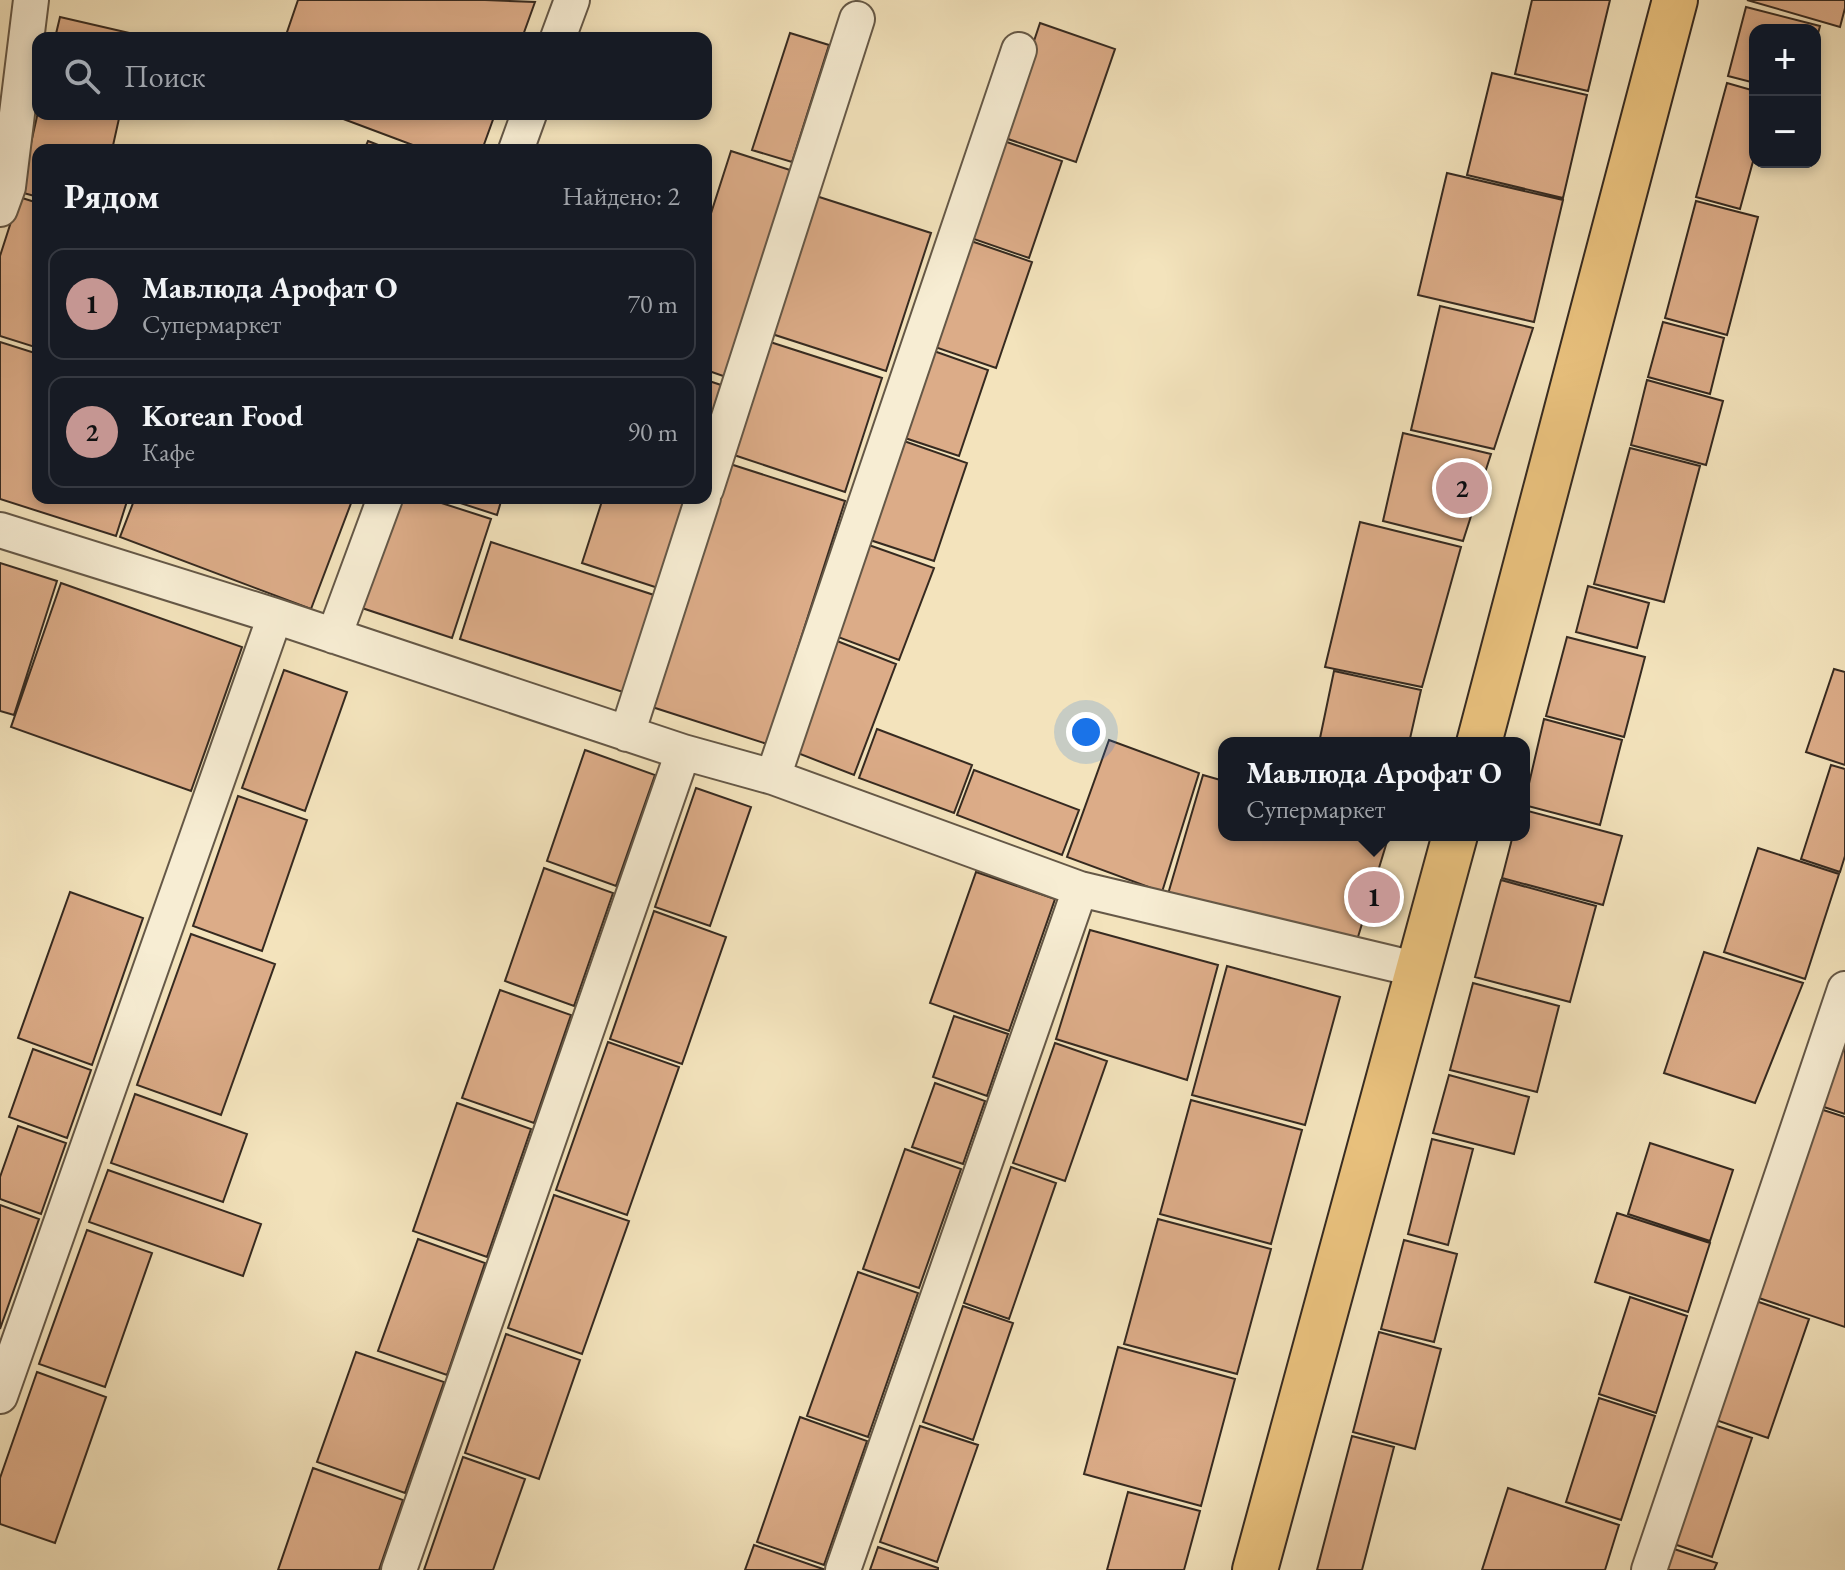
<!DOCTYPE html>
<html lang="ru">
<meta charset="utf-8">
<style>
:root{--surface:#171b24;--page:#20242c;--text:#f1f3f6;--muted:#9ea1a6;--line:#363941;--accent:#c59692}
body{margin:0;font-family:"EB Garamond",serif;background:var(--page);color:var(--text)}
.controls{position:absolute;right:24px;top:24px;display:grid;overflow:hidden;border-radius:16px;box-shadow:0 4px 12px #0003}
.controls button{width:72px;height:72px;display:grid;place-items:center;padding:0;border:0;border-bottom:2px solid var(--line);background:var(--surface);color:var(--text);font:40px sans-serif}
.you{position:absolute;left:1086px;top:732px;width:28px;height:28px;margin:-20px;border:6px solid #fff;border-radius:50%;background:#1a73e8;box-shadow:0 0 0 12px #1a73e833}
.badge{display:grid;place-items:center;width:52px;height:52px;border-radius:50%;background:var(--accent);color:#111;font-size:26px;font-weight:700}
.pin{position:absolute;translate:-50% -50%;border:4px solid #fff;box-shadow:0 2px 8px #0006}
.popup{position:absolute;left:1218px;top:737px;width:312px;height:104px;box-sizing:border-box;display:grid;place-content:center;border-radius:16px;background:var(--surface);filter:drop-shadow(0 2px 6px #0005);font-size:26px;white-space:nowrap;color:var(--muted)}
.popup b{font-size:30px;color:var(--text)}
.popup::after{content:'';position:absolute;left:50%;top:100%;margin-left:-16px;border:16px solid transparent;border-top-color:var(--surface)}
.list{margin:0;padding:0;list-style:none}
h2{display:flex;justify-content:space-between;align-items:center;height:104px;margin:0;padding:0 32px;font-size:34px}
h2 small{font-size:26px;font-weight:400;color:var(--muted)}
.list li{display:grid;grid-template-columns:52px 1fr auto;gap:24px;align-items:center;box-sizing:border-box;height:112px;margin:0 16px 16px;padding:0 16px;border:2px solid var(--line);border-radius:16px}
.list b{display:block;font-size:30px;white-space:nowrap}
.list p{margin:0;font-size:26px;white-space:nowrap;color:var(--muted)}
.list em{font-size:26px;font-style:normal;color:var(--muted)}
.icon{flex:none;width:44px;height:44px;fill:none;stroke:currentColor;stroke-width:2;stroke-linecap:round;stroke-linejoin:round}
.map{position:relative;flex:none;width:1845px;height:1570px;overflow:hidden}
.search{position:absolute;background:var(--surface);box-shadow:0 4px 12px #0003;left:32px;top:32px;width:680px;height:88px;display:flex;align-items:center;gap:20px;box-sizing:border-box;padding:0 28px;border-radius:16px;color:var(--muted);font-size:30px}
.panel{position:absolute;background:var(--surface);box-shadow:0 4px 12px #0003;left:32px;top:144px;width:680px;height:360px;border-radius:16px}
.map>svg:first-child{display:block}
.building{fill:#dcac88;stroke:#362a20;stroke-width:2}
.lines{fill:none;stroke-linecap:round;stroke-linejoin:round}
.minor-casing{stroke:#655847;stroke-width:38}
.major-casing{stroke:#362a20;stroke-width:48}
.minor{stroke:#f7edd3;stroke-width:34}
.major{stroke:#eac27e;stroke-width:44}
</style>
<div class="map">
<svg width="1845" height="1570" viewBox="0 0 1845 1570">
<rect width="100%" height="100%" fill="#f3e3bc"/>
<filter id="stains"><feTurbulence type="fractalNoise" baseFrequency=".0025" numOctaves="4"/><feColorMatrix values="0 0 0 0 .2 0 0 0 0 .09 0 0 0 0 .02 0 0 0 .5 -.17"/></filter>
<radialGradient id="worn" r=".72"><stop offset=".6" stop-color="#630" stop-opacity="0"/><stop offset="1" stop-color="#630" stop-opacity=".3"/></radialGradient>
<path class="building" d="M298 0H485L535 2 522 38H285Z
M1532 0H1610L1588 91 1515 74Z
M1747 0H1845V8L1840 27Z
M1746 7 1820 26 1815 45V30H1755V83L1728 76Z
M60 17 138 35 137 38H55Z
M1040 23 1115 49 1076 162 1002 137Z
M790 33 829 45 792 162 752 150Z
M1492 73 1587 95 1563 198 1467 175Z
M1727 83 1755 91V154L1740 209 1696 197Z
M38 112 120 114 112 150H38V197L20 192Z
M330 114H495L482 150H426Z
M1001 140 1062 161 1029 258 968 237Z
M368 141 391 150H364Z
M731 151 793 171 726 377 706 370V229Z
M1447 173 1563 200 1534 322 1418 295Z
M813 195 931 233 886 371 769 333Z
M19 197 38 203V348L0 336V256Z
M1696 201 1758 217 1727 335 1665 318Z
M968 240 1032 262 996 368 932 346Z
M1440 306 1533 328 1494 449 1411 430Z
M1663 322 1724 338 1710 394 1648 377Z
M767 341 882 378 845 492 731 454Z
M0 342 38 354V498H128L116 536 0 499Z
M931 350 988 370 959 456 902 437Z
M706 380 724 386 706 443Z
M1647 380 1723 401 1706 465 1631 445Z
M1403 433 1491 454 1463 541 1383 521Z
M901 440 967 463 934 561 867 539Z
M1630 448 1700 466 1664 602 1594 584Z
M727 463 845 501 767 744 649 706Z
M135 498H353L311 609 120 537Z
M394 498H426L491 519 452 638 359 607Z
M445 498H502L497 515Z
M603 498H686L658 588 582 563Z
M1360 522 1461 547 1422 687 1325 667Z
M491 542 654 595 623 692 460 639Z
M866 544 934 568 899 660 838 637Z
M0 563 57 581 14 715 0 711Z
M61 583 242 647 191 791 11 727Z
M1588 586 1649 603 1637 648 1576 632Z
M1567 637 1645 657 1624 737 1546 716Z
M837 641 896 664 854 775 795 752Z
M1834 669 1845 672V765L1806 752Z
M284 670 347 692 305 811 242 788Z
M1334 671 1421 690 1409 743H1319Z
M1544 719 1622 740 1600 825 1524 805Z
M877 729 972 765 954 813 859 778Z
M1109 740 1199 773 1162 892 1067 857Z
M585 750 655 775 616 886 547 861Z
M1831 765 1845 769V856L1840 872 1801 859Z
M974 770 1079 810 1062 855 957 815Z
M1203 775 1224 781V835H1389L1354 950 1168 894Z
M696 788 751 807 710 926 655 907Z
M238 796 307 820 262 951 193 926Z
M1524 810 1622 836 1603 905 1502 878 1513 835H1524Z
M1758 848 1839 874 1805 979 1724 952Z
M544 868 613 893 574 1006 505 981Z
M976 872 1055 899 1009 1031 930 1003Z
M1501 880 1596 906 1570 1002 1475 977Z
M70 892 143 918 92 1065 18 1038Z
M654 911 726 937 682 1064 610 1039Z
M1090 930 1218 965 1187 1080 1056 1039Z
M191 934 275 964 221 1115 137 1085Z
M1704 952 1803 983 1755 1103 1664 1073Z
M1227 966 1340 997 1305 1125 1192 1095Z
M1473 983 1559 1006 1537 1092 1450 1070Z
M500 990 571 1015 534 1123 462 1098Z
M1845 1015V1114L1815 1104Z
M954 1016 1008 1034 987 1096 933 1077Z
M608 1042 679 1067 627 1215 556 1190Z
M1055 1043 1107 1061 1065 1181 1013 1163Z
M33 1049 91 1070 67 1138 9 1117Z
M1449 1075 1529 1097 1514 1154 1433 1133Z
M935 1083 985 1101 963 1164 912 1147Z
M135 1094 247 1134 223 1202 111 1163Z
M1191 1100 1302 1130 1271 1244 1160 1214Z
M457 1103 531 1129 487 1257 413 1231Z
M1814 1107 1845 1117V1327L1750 1295Z
M18 1126 66 1143 41 1214 0 1199V1177Z
M1432 1139 1473 1149 1448 1245 1408 1234Z
M1650 1143 1733 1170 1710 1241 1628 1214Z
M905 1149 961 1169 919 1288 863 1269Z
M1011 1167 1056 1183 1009 1319 964 1303Z
M108 1170 261 1224 243 1276 89 1222Z
M554 1195 629 1221 582 1354 508 1328Z
M0 1205 39 1219 0 1329Z
M1617 1213 1710 1243 1688 1312 1595 1282Z
M1158 1219 1271 1249 1237 1374 1124 1344Z
M87 1230 152 1253 105 1387 39 1364Z
M418 1239 485 1263 447 1375 378 1351Z
M1404 1240 1457 1254 1434 1342 1381 1329Z
M858 1272 918 1293 868 1437 807 1416Z
M1630 1297 1687 1316 1656 1413 1599 1394Z
M1750 1299 1809 1319 1768 1438 1710 1418Z
M963 1306 1013 1323 973 1440 923 1422Z
M1379 1332 1441 1349 1415 1449 1353 1432Z
M506 1334 580 1360 539 1479 465 1453Z
M1118 1347 1235 1379 1201 1506 1084 1474Z
M356 1352 444 1382 405 1493 317 1462Z
M37 1372 106 1397 55 1543 0 1524V1478Z
M1599 1398 1655 1416 1621 1520 1566 1502Z
M800 1417 867 1441 824 1565 757 1542Z
M1708 1423 1752 1438 1712 1557 1668 1542Z
M920 1426 978 1445 937 1562 880 1542Z
M1352 1436 1394 1447 1362 1570H1317Z
M463 1457 525 1479 493 1570H424Z
M313 1468 403 1500 379 1570H278Z
M1508 1488 1619 1525 1605 1570H1482Z
M1128 1492 1200 1511 1184 1570H1107Z
M754 1545 823 1569V1570H745Z
M878 1547 938 1568V1570H870Z
M1668 1547 1717 1563 1714 1570H1660Z"/>
<g class="lines">
<g class="minor-casing">
<path id="minor" d="M558 38 572 0
M516 150 529 114
M0 209 8 187 31 0
M706 489 857 19
M0 530 275 616 683 752 773 777 1080 889 1419 970
M334 636 385 498
M627 734 703 498
M773 777 1019 50
M0 1396 275 616
M399 1570 683 752
M843 1570 1080 889
M1649 1570 1845 989"/>
</g>
<g class="major-casing">
<path id="major" d="M1479 743 1675 0
M1255 1570 1455 835"/>
</g>
<use href="#minor" class="minor"/>
<use href="#major" class="major"/>
</g>
<rect width="100%" height="100%" filter="url(#stains)"/>
<rect width="100%" height="100%" fill="url(#worn)"/>
</svg>
<div class="controls">
<button>+</button>
<button>−</button>
</div>
<div class="you"></div>
<div class="pin badge" style="left:1374px;top:897px">1</div>
<div class="popup"><b>Мавлюда Арофат О</b>Супермаркет</div>
<div class="pin badge" style="left:1462px;top:488px">2</div>
<div class="search"><svg class="icon" aria-label="search" viewBox="0 0 24 24"><circle cx="10" cy="10" r="6"/><path d="M15 15l6 6"/></svg>Поиск</div>
<section class="panel">
<h2>Рядом<small>Найдено: 2</small></h2>
<ul class="list">
<li><span class="badge">1</span><div><b>Мавлюда Арофат О</b><p>Супермаркет</p></div><em>70 m</em></li>
<li><span class="badge">2</span><div><b>Korean Food</b><p>Кафе</p></div><em>90 m</em></li>
</ul>
</section>
</div>
